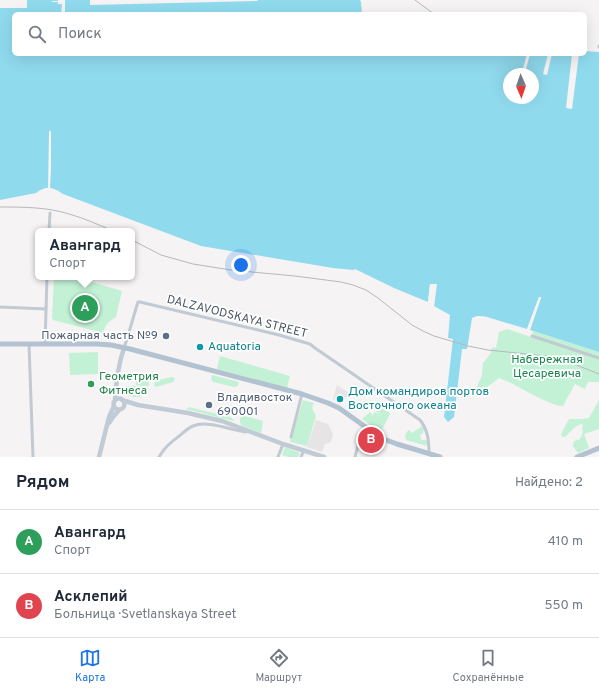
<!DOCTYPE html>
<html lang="ru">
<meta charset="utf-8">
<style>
:root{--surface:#fff;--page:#f2f2f3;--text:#1f2937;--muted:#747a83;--line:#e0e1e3;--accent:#1a73e8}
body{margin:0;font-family:Overpass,sans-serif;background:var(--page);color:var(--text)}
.compass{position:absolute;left:503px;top:68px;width:36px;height:36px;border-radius:50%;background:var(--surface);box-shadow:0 4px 16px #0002;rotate:178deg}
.you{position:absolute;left:241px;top:265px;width:14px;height:14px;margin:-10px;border:3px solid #fff;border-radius:50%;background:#1a73e8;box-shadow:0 0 0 6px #1a73e833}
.badge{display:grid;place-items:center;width:26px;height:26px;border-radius:50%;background:var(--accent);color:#fff;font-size:13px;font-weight:700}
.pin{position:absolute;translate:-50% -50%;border:2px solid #fff;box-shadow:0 1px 4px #0006}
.popup{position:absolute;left:35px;top:228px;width:100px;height:52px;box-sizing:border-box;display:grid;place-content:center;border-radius:6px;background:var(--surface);filter:drop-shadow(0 1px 3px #0005);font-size:13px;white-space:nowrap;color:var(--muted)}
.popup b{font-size:15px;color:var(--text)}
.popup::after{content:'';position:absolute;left:50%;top:100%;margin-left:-8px;border:8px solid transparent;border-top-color:var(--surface)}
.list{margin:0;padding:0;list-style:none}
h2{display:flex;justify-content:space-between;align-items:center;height:52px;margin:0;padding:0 16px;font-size:17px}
h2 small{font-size:13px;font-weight:400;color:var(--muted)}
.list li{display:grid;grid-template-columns:26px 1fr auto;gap:12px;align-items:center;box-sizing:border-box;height:64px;padding:0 16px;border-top:1px solid var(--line)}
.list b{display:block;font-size:15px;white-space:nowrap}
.list p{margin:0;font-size:13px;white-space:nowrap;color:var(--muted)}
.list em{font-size:13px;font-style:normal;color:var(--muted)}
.icon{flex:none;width:22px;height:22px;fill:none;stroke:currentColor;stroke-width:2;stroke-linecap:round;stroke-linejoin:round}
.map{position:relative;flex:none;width:599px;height:457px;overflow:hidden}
.search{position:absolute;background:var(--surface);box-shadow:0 4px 16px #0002;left:12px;right:12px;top:12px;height:44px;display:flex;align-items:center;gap:10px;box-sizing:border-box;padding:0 14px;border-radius:6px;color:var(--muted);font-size:15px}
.sheet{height:180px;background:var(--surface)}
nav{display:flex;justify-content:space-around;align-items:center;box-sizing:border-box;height:56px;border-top:1px solid var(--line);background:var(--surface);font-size:11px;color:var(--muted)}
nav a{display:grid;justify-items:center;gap:2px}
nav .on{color:var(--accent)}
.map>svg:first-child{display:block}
.education{fill:#e6e4e5}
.green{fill:#c3f1d5}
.water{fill:#90daee;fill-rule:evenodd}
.pier{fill:#f5f3f3}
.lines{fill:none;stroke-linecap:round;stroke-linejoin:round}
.street{stroke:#c1cad2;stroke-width:3}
.secondary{stroke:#c1cbd6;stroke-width:4.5}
.primary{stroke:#b3c2d1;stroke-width:5}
.rail{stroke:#b5b8bd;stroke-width:1}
.service-dot{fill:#5c6f8a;stroke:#fff;stroke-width:1.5}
.culture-dot{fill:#0f9aa8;stroke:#fff;stroke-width:1.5}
.leisure-dot{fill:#2e9e5b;stroke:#fff;stroke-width:1.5}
.labels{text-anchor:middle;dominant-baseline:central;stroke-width:3.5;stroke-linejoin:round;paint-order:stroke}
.street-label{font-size:12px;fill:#4a5661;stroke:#fff}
.service-label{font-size:12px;fill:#4e5e75;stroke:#fff;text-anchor:end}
.culture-label{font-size:12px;fill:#0d838f;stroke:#fff;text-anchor:start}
.park-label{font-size:12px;fill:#17864f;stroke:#fff}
.leisure-label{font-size:12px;fill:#27864d;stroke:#fff;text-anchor:start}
</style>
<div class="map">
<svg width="599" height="457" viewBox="0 0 599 457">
<rect width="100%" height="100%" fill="#f5f3f3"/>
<path class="education" d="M337 385 349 393 341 404 333 399Z
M316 420 328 424 333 434 331 442 325 444 322 452 307 447Z"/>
<path class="green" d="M54 277H75L122 291 116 317C107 323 106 323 103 333L53 320 52 318Z
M507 329 531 337 533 331 599 352V382H588L585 389 575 384 563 406C553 407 521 388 511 383 507 381 503 380 499 378L483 390 477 387 482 375 483 362H484L491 353V350L493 347 496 348 499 332Z
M98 352V374L70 375 69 353Z
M220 356 290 376 287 388 217 369Z
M212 375 239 382 238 386 234 387 213 382 211 379Z
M138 377 158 380 172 377 175 379 173 382 156 387 154 386 155 381H149V385L148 386H143L136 385 135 380Z
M127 386H140V397C133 397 126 397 124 390L125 387Z
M303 400 314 403 312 408 316 416 307 446 290 442Z
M599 400V429L584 434 589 448 578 453 573 446 574 441 580 439 583 432 582 427 583 426V424C575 424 570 433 565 437L561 436 562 432 569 419H583L589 418Z
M378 406 390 413V414L381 432 362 419 370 412 372 414 371 417 375 412 382 416 376 411Z
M189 407 230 417 234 420 233 421 186 409Z
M241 415 263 421 261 433 242 426C239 422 240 419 241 415Z
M422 426 425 429 423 431V433L420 435 421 439 422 440H427L428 445 427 446 406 440C405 435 405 433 409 430L412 433Z
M285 447 300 453 298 457H289L282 455Z"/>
<path class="water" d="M27 0H90V5L257 1 258 0H360L361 2 362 14H14V54H585V51L599 52V352L530 330 541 298 539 297 527 329 487 317C482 316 477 315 472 318L467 349H462L454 417 448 422 444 417 453 339 448 338 450 315 434 306 436 284H430L428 302 394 288 355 269 354 270 333 268 201 246 63 194C52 187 47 185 36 193L0 200V8H27ZM509 74H533V98H509Z"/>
<path class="pier" d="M58 0H65V14H61L62 4H58V2H52V1H58Z
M527 54H530L525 73 522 72Z
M548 54H552L547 75 543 74Z
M572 54H579L572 109 566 108Z
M49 131H51V170L50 188H48Z
M430 284H437L434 306 432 305 434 286H432L430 303 428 302Z
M539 297H541L530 330 527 329Z"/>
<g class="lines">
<path class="street" d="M599 46V47
M49 231 50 213
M0 307 46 309
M532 336 599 358
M29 344 33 457
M45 344 47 277
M124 348 127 339 137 305 138 302H140L279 335 310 344 315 348 420 420C428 430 429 441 429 454
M291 437 302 394
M159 457C165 447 169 444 178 437 183 433 188 428 193 426 208 420 230 430 246 432
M278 457 283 444
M301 457 304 450
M355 457 361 434"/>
<path class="secondary" d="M113.5 404a5.5 5.5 0 1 1 11 0a5.5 5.5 0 1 1-11 0Z
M122 400 138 405 188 413 222 421 283 444 324 457
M115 401C116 383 118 365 124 348
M109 423 113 417 119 410
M99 457 109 417 114 406"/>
<path class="primary" d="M0 344H97L111 345 130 349 302 394 328 403 339 408 381 438 397 444 440 457
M577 457 599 448"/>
<path class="rail" d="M415 0 434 14
M0 207C23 207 47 207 69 214 84 218 99 225 113 231
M132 240 161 255 193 264 231 270 295 276 341 282 353 285 366 290 378 298 412 325 423 331 434 336 468 346 488 350 546 356 574 364 599 374"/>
</g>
<g class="service-dot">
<circle cx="166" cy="336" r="4"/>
<circle cx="209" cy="405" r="4"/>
</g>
<g class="culture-dot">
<circle cx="200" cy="347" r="4"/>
<circle cx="340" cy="399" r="4"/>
</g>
<circle class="leisure-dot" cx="91" cy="384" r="4"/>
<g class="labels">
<g class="street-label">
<text transform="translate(237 317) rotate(14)">DALZAVODSKAYA STREET</text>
</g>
<g class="service-label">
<text x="158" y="336">Пожарная часть №9</text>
<text x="217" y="398" text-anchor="start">Владивосток<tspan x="217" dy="14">690001</tspan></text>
</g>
<g class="culture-label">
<text x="208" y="347">Aquatoria</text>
<text x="348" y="392">Дом командиров портов<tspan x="348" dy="14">Восточного океана</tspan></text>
</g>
<g class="park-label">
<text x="547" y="360">Набережная<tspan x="547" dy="14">Цесаревича</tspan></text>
</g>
<g class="leisure-label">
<text x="99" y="377">Геометрия<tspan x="99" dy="14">Фитнеса</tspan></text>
</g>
</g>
</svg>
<svg class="compass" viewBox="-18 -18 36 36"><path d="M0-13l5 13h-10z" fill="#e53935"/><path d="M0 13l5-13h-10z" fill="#747a83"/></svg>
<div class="you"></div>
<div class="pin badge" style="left:85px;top:308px;background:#2e9e5b">A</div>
<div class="popup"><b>Авангард</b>Спорт</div>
<div class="pin badge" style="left:371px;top:440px;background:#e0444e">B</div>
<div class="search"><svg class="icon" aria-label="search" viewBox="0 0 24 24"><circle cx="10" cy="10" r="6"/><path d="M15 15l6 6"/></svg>Поиск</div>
</div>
<section class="sheet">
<h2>Рядом<small>Найдено: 2</small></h2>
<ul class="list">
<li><span class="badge" style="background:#2e9e5b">A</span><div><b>Авангард</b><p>Спорт</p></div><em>410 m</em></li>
<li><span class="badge" style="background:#e0444e">B</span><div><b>Асклепий</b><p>Больница · Svetlanskaya Street</p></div><em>550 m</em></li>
</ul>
</section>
<nav>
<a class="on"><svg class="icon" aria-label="map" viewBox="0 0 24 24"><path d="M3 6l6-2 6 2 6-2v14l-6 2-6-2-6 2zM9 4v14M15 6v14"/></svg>Карта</a>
<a><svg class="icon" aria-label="directions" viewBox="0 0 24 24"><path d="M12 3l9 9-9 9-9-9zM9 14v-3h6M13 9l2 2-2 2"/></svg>Маршрут</a>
<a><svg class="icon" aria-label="saved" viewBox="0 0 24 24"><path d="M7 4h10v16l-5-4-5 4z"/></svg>Сохранённые</a>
</nav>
